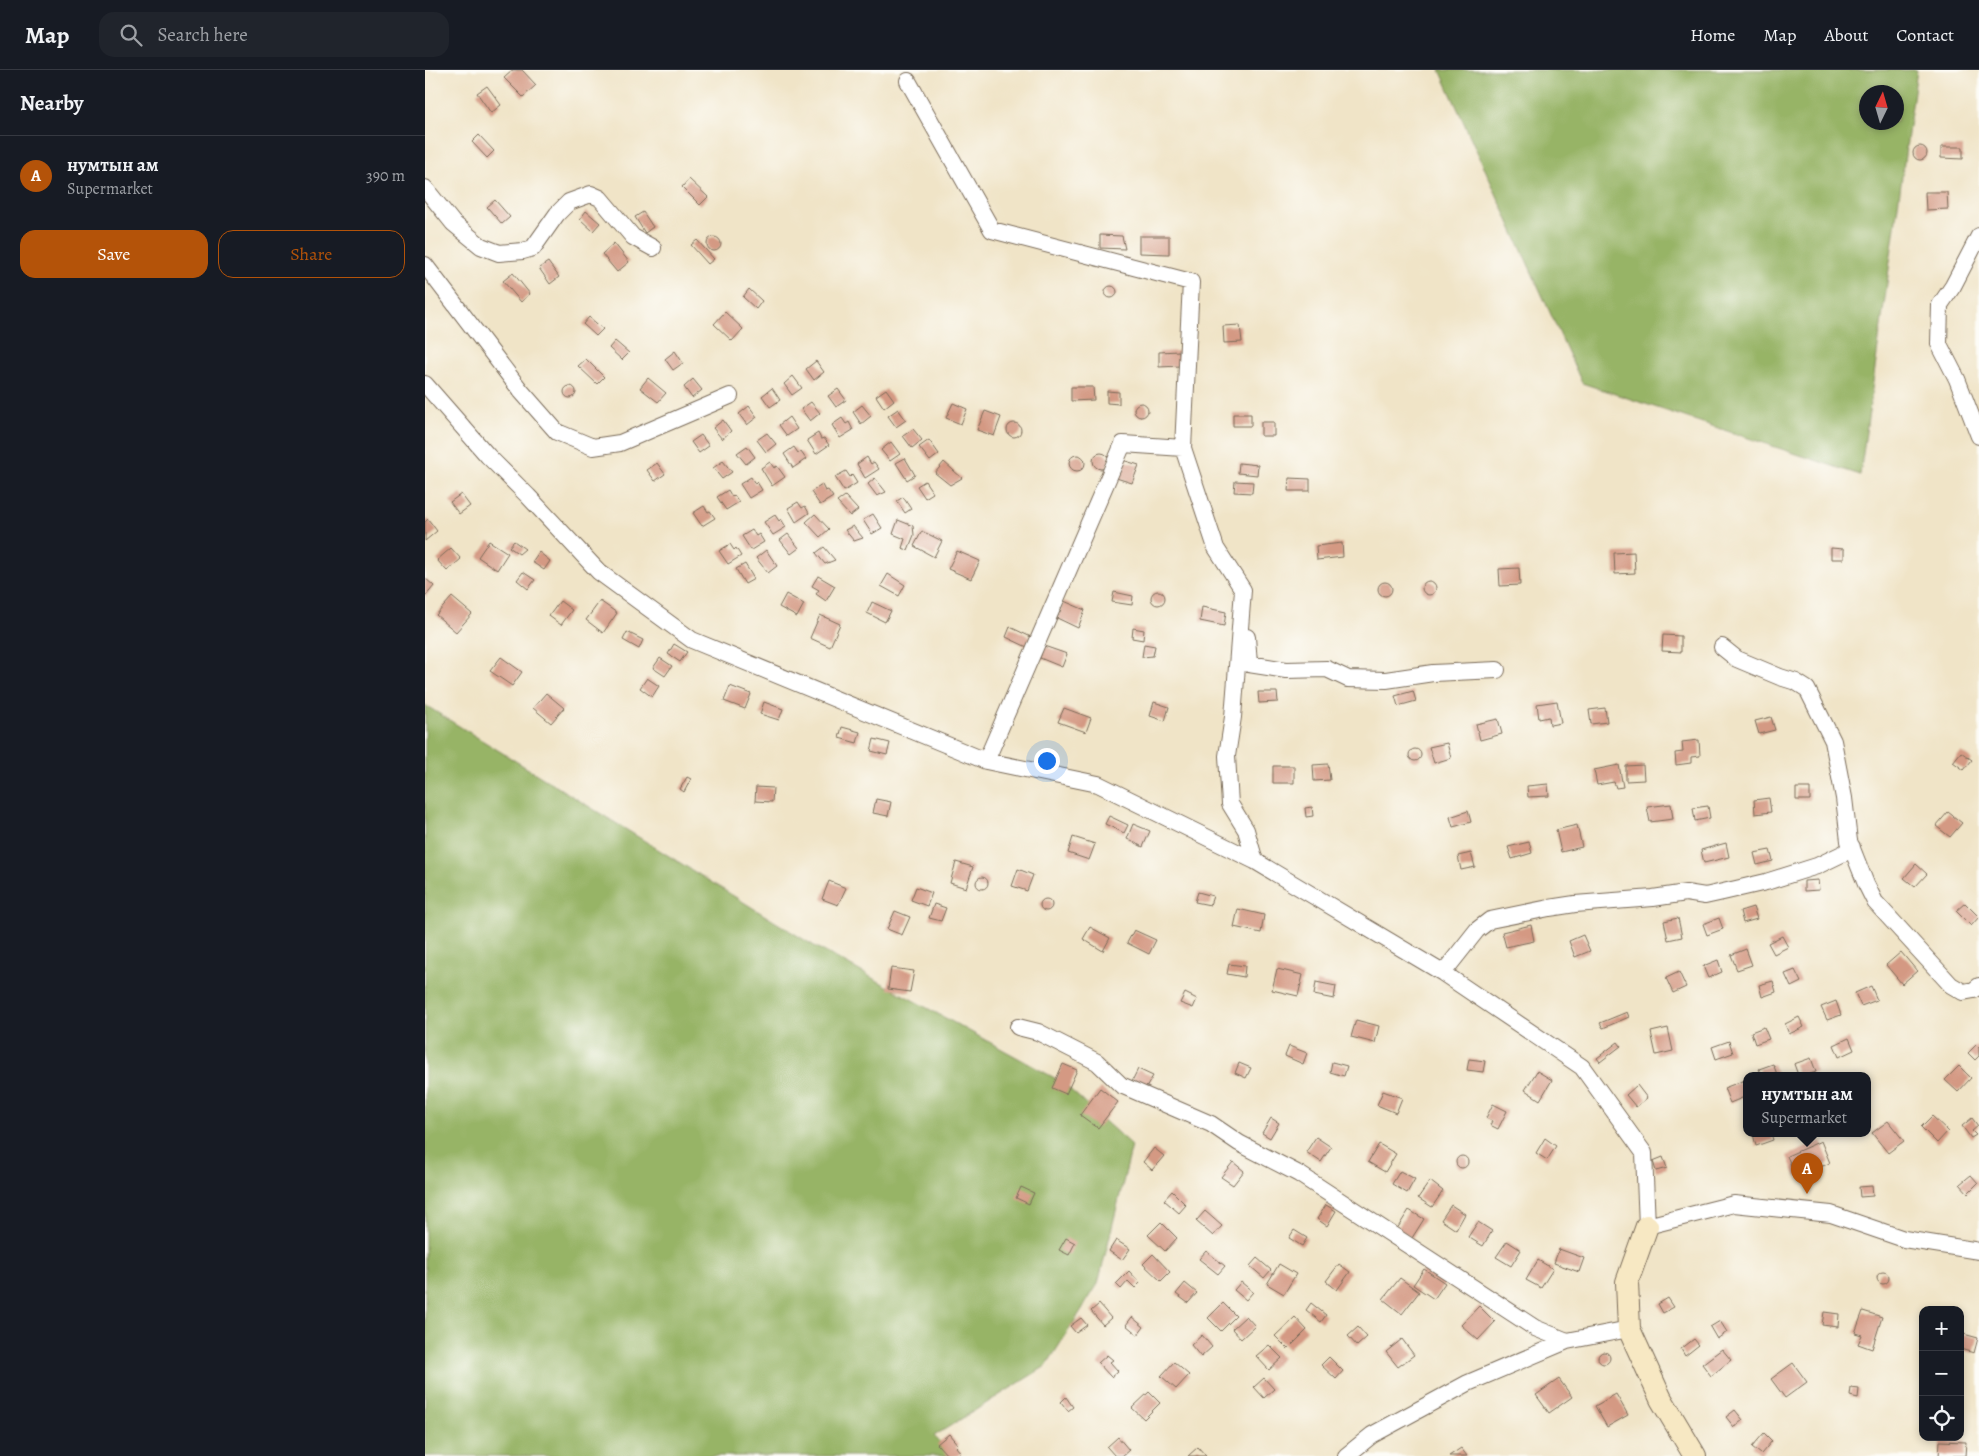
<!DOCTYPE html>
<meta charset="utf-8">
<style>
:root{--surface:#171b24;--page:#20242c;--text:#f1f3f6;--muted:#9ea1a6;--line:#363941;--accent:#b45309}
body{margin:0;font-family:Alegreya,serif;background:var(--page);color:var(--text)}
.controls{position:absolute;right:15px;bottom:15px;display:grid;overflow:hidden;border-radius:10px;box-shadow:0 2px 8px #0003}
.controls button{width:45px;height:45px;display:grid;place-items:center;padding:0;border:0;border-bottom:1px solid var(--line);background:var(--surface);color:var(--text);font:25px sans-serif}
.compass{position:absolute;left:1434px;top:15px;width:45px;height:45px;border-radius:50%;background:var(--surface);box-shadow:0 2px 8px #0003;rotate:5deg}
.you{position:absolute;left:621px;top:690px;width:18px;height:18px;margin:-12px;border:4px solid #fff;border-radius:50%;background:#1a73e8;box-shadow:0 0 0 8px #1a73e833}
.badge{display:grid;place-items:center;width:32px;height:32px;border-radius:50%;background:var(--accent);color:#fff;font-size:16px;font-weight:700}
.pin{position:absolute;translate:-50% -41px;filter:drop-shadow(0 1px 2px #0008)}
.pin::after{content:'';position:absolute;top:26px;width:18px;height:15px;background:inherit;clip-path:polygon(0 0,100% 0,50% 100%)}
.popup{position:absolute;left:1318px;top:1002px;width:128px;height:65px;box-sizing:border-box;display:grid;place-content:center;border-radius:10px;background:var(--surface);filter:drop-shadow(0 1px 4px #0005);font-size:16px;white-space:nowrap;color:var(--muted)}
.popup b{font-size:19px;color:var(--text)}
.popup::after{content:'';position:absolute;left:50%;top:100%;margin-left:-10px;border:10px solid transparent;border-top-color:var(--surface)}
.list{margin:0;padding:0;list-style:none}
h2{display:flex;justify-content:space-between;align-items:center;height:65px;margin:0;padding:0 20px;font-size:21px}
h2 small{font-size:16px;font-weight:400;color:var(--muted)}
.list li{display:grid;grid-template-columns:32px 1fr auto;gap:15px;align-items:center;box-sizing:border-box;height:80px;padding:0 20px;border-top:1px solid var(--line)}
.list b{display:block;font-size:19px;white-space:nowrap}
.list p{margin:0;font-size:16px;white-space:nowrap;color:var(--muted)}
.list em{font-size:16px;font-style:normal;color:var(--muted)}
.actions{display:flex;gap:10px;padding:15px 20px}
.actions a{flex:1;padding:11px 0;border:1px solid var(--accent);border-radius:15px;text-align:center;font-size:18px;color:var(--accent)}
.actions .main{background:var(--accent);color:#fff}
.icon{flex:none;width:28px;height:28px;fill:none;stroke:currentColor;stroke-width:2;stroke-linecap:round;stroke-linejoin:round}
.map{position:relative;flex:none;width:1554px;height:1386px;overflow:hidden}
header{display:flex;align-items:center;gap:30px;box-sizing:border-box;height:70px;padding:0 25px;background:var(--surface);border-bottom:1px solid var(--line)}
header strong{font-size:24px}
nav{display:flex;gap:28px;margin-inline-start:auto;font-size:18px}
.search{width:350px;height:45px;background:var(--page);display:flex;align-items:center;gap:12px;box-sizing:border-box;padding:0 18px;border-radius:15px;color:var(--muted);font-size:19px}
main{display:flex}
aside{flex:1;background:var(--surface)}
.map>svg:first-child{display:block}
.forest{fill:#97b466;stroke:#696f42;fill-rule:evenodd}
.building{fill:#d49983}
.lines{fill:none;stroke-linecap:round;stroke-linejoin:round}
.street-casing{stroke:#7a6b59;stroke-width:18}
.secondary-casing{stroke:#7a6b59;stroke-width:24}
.street{stroke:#fff;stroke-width:16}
.secondary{stroke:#f7e8c3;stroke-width:22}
</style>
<header>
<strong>Map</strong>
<div class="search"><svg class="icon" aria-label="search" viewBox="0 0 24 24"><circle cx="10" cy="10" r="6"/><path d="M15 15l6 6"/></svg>Search here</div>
<nav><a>Home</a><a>Map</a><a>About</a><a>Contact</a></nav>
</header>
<main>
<aside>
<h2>Nearby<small></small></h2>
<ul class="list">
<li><span class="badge">A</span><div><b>нумтын ам</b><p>Supermarket</p></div><em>390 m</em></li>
</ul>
<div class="actions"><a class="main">Save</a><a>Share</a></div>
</aside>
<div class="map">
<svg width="1554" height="1386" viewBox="0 0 1554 1386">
<rect width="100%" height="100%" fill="#fdfcf7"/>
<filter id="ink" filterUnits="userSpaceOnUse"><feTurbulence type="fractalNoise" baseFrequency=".02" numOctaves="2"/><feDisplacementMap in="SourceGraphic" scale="10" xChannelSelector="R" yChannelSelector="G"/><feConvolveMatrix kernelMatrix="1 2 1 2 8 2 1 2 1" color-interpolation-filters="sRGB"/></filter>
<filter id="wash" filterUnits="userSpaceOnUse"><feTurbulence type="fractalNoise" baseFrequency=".0096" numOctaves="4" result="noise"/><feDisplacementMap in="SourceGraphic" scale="20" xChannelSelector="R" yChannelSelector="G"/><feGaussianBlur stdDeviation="1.12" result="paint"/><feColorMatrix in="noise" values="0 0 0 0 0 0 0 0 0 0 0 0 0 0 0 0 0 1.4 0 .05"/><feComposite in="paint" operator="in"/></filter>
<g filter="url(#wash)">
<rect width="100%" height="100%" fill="#f0e4c7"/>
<path class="forest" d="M1015 0H1492L1435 405 1157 313ZM1442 22H1472V52H1442Z
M0 635 391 877 637 1012 707 1076 673 1214 621 1296 509 1366 529 1386H0Z"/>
<g id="blocks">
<path class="building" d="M88 0H97L111 15 98 27 79 8Z
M62 16 76 35 66 43 52 23Z
M54 65 69 81 62 88 47 72Z
M1488 83a7 7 0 1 1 14 0a7 7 0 1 1-14 0Z
M1516 77H1538V89L1516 88Z
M264 109 283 127 275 135 257 117Z
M1500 122H1522L1523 139 1501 140Z
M70 130 85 147 77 154 62 137Z
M161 141 175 153 168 161 155 149Z
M218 142 228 157 220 163 210 147Z
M675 165 697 166 700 179 675 178Z
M714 166H744V184L714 183Z
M282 174a7 7 0 1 1 14 0a7 7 0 1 1-14 0Z
M272 170 289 189 283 194 266 175Z
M189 173 204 192 192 202 177 184Z
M123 192 134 207 125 214 114 198Z
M88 203 105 224 96 232 78 211Z
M680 222a6 6 0 1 1 12 0a6 6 0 1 1-12 0Z
M324 219 337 231 331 239 318 227Z
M300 242 318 259 307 271 289 254Z
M164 247 178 259 171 266 158 254Z
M815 255 817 272 799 273 798 256Z
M190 271 204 283 197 290 184 278Z
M250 281 258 293 248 300 240 289Z
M754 281 755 296 734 297V282Z
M161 289 179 307 172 314 153 296Z
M391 291 399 302 389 310 381 299Z
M368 306 377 318 367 325 359 314Z
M223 308 241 323 233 332 215 318Z
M268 309 277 320 267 328 259 317Z
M139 322a6 6 0 1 1 12 0a6 6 0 1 1-12 0Z
M646 317H668L669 330 646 331Z
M347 318 355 330 345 337 337 326Z
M413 319 421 330 411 337 403 326Z
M461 319 469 330 459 338 451 326Z
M682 321 694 322V334L682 333Z
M386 332 395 343 385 351 376 339Z
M528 333 542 339 536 354 521 348Z
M709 340a7 7 0 1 1 14 0a7 7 0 1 1-14 0Z
M437 335 446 346 436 354 428 342Z
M324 336 332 347 322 355 314 344Z
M473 339 481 350 471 357 463 346Z
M560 341 576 347 569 366 552 360Z
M808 344H826V356H808Z
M364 347 372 359 362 366 354 355Z
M417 348 421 354 424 352 428 360 415 368 407 355Z
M298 350 306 361 297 369 288 358Z
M836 352H849V366H836Z
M582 360a7 7 0 1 1 14 0a7 7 0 1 1-14 0Z
M488 359 497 370 487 378 478 366Z
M342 363 351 374 341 382 332 370Z
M393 363 396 369 399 368 404 375 391 384 382 370Z
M276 365 284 376 274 383 266 372Z
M504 370 514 384 505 391 494 377Z
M466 372 475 384 465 391 456 380Z
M322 376 330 387 321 394 312 383Z
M369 377 373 383 376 382 381 389 368 398 359 384Z
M668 391a8 8 0 1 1 16 0a8 8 0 1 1-16 0Z
M644 393a8 8 0 1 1 16 0a8 8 0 1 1-16 0Z
M442 387 446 394 449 392 454 399 440 408 432 394Z
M480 388 490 405 482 410 471 393Z
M694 389 714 395 707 413 688 407Z
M298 391 307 402 297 409 288 398Z
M345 392 349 398 352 396 360 407 347 416 336 398Z
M519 392 537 408 525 415 510 403Z
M232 393 240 404 230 411 222 400Z
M814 393 833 395 832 405 813 403Z
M421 401 425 407 427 405 432 413 419 421 410 407Z
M326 407 330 414 332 412 337 420 324 428 315 414Z
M450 408 461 422 452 426 443 414Z
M864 408 885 409V421H863Z
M500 411 508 423 500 428 492 416Z
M810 411 828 412 827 423 809 422Z
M397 415 400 421 403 420 408 427 395 435 386 422Z
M303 420 307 427 309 425 314 432 301 440 292 427Z
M36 424 45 436 34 444 25 432Z
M420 426 433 440 425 446 412 432Z
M478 427 486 439 480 443 472 431Z
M373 432 377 438 380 436 384 443 371 452 363 438Z
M279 436 283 442 285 441 290 448 277 456 268 443Z
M390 444 404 459 395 467 381 452Z
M448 444 457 458 447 464 438 450Z
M350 445 354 451 356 449 361 457 348 465 339 452Z
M3 449 12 461 0 471V452Z
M473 450 488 456 489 465 483 480 477 478 480 469 468 464Z
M428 456 438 468 429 471 420 460Z
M327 460 331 466 334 464 339 472 326 480 317 466Z
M497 461 517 471 509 487 489 476Z
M363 464 374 478 366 484 355 470Z
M64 471 83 483 72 500 53 487Z
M89 471 100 479 94 484 84 477Z
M917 473 918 487 892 490 891 476Z
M305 474 309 480 311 478 316 486 303 494 294 481Z
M399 477 410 490 400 494 391 483Z
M26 478 36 489 22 501 12 490Z
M1406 478 1419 479V489H1406Z
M341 480 352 496 343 503 331 488Z
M532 481 555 491 546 509 523 499Z
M114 482 125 491 119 500 107 492Z
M1209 482 1210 503 1190 504 1189 483Z
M320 494 329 509 320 514 311 499Z
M1094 498 1095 515 1075 516 1074 499Z
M98 502 110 510 103 519 92 510Z
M463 504 480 515 474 526 456 516Z
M393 506 410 516 401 531 391 524 394 520 387 516Z
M0 508 9 516 0 527Z
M997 518a7 7 0 1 1 14 0a7 7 0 1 1-14 0Z
M953 519a7 7 0 1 1 14 0a7 7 0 1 1-14 0Z
M726 528a7 7 0 1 1 14 0a7 7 0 1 1-14 0Z
M689 522 708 526 707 535 687 532Z
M361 524 379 534 372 547 354 537Z
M27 527 47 544 31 562 11 545Z
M135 531 147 540 136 555 124 546Z
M175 531 192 543 178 563 161 550Z
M639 531 660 540 653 558 632 548Z
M447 532 466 541 460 552 442 543Z
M777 537 801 542 799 556 775 551Z
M395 545 415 554 405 577 385 568Z
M585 557 606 567 602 577 581 567Z
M708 558 719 560 718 570 707 568Z
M202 562 218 570 214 579 198 570Z
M1238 565 1256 566V582L1237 581Z
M249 574 262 582 255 592 243 584Z
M719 574 730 576 728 586 717 587Z
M619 576 642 584 637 597 615 588Z
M76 587 97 602 87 616 65 601Z
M235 588 247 596 240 606 228 598Z
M222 608 234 616 227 627 215 618Z
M305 616 326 624 320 639 299 631Z
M988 621 991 631 973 636 970 626Z
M833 622H852L853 632 834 633Z
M121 623 139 638 126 653 108 638Z
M1132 631 1136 653 1125 655 1124 647 1114 649 1112 634Z
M339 632 358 639 354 650 335 644Z
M729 632 744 637 740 651 725 646Z
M639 638 666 648 661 662 633 652Z
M1180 638 1182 652 1166 654 1164 640Z
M1346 647 1350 660 1334 664 1330 651Z
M1073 649 1077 664 1055 670 1051 654Z
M417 657 435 662 432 673 414 668Z
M449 669 465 673 462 685 446 681Z
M1274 670 1275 686 1266 687V693L1251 695 1250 683 1258 682 1257 672Z
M1022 673 1026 688 1009 693 1004 677Z
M984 685a6 6 0 1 1 12 0a6 6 0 1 1-12 0Z
M1536 682 1547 690 1539 700 1528 692Z
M903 694 905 710 889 711 888 695Z
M1194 695 1198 717 1191 718 1189 712 1172 715 1169 700Z
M1218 695 1219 710 1201 711V696Z
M848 696H869V713H848Z
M262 707 266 709 259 722 255 719Z
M1123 714 1124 726 1103 727 1102 716Z
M331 717 348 718 347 732 330 731Z
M1371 718H1385V730H1371Z
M1344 728 1346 742 1330 744 1329 730Z
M451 729 466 732 463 746 448 743Z
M1246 734 1248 749 1225 752 1222 737Z
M1283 736 1285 748 1270 751 1268 738Z
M887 737 888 746 881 747 880 738Z
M1043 741 1046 752 1028 757 1025 747Z
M1523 742 1537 753 1525 767 1511 756Z
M684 746 703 755 699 763 680 754Z
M708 754 725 761 718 777 702 769Z
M1152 755 1157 777 1136 782 1131 760Z
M648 767 670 774 664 790 643 783Z
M1104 772 1107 783 1087 789 1083 777Z
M1301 773 1304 787 1279 793 1276 780Z
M1345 780 1348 791 1332 795 1329 783Z
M1046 783 1050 797 1036 800 1033 786Z
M531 792 548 797 541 818 525 813Z
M1491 794 1502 804 1490 817 1479 808Z
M593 799 608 805 602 821 587 816Z
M551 813a6 6 0 1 1 12 0a6 6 0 1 1-12 0Z
M1393 810 1394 820 1379 821V811Z
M404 811 421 818 413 835 397 829Z
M491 817 507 823 502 836 486 830Z
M773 822 788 826 785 835 770 832Z
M615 835a6 6 0 1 1 12 0a6 6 0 1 1-12 0Z
M1540 833 1554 847 1546 856 1531 841Z
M509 834 521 838 516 851 504 848Z
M1328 837 1332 849 1318 853 1315 841Z
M813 839 839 845 836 863 809 857Z
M470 841 485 847 477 865 462 859Z
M1253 848 1257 867 1243 870 1239 851Z
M1294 848 1298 859 1282 865 1278 854Z
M1106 855 1109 871 1081 877 1077 862Z
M665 857 685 868 678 881 658 869Z
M709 860 731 870 724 884 702 873Z
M1158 865 1165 881 1150 887 1144 871Z
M1357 866 1363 877 1349 884 1343 873Z
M1321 879 1327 895 1312 900 1306 885Z
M1476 882 1492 901 1477 914 1461 895Z
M1293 890 1297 902 1283 908 1278 896Z
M804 894 820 896 819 907 802 904Z
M466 898 489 901 485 922 463 919Z
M852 899 878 905 873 926 847 920Z
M1370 900 1376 912 1366 917 1360 904Z
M1254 902 1261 917 1248 923 1241 908Z
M1348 911 1351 922 1337 927 1334 915Z
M891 912 911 916 909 929 889 925Z
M1446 916 1452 930 1436 936 1430 923Z
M760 923 772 929 768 938 755 933Z
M1411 931 1416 945 1402 950 1396 937Z
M1202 942 1204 947 1178 958 1175 953Z
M1374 947 1379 957 1364 964 1360 954Z
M931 950 954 956 950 973 926 967Z
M1339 957 1344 969 1330 974 1326 962Z
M1243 958 1248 981 1231 985 1226 962Z
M1424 968 1429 980 1414 987 1409 975Z
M1304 971 1308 983 1291 989 1287 977Z
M1193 972 1196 976 1175 992 1172 988Z
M1551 975 1554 978V986L1550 990 1543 983Z
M864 976 882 983 878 994 860 986Z
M1386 988 1391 1002 1382 1005H1373L1369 994Z
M1044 989 1060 991 1058 1002 1042 1000Z
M907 992 922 996 919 1006 905 1002Z
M814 993 826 998 821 1008 810 1003Z
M638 994 652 1000 641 1024 627 1018Z
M1348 994 1352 1004 1337 1005 1334 999Z
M1534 996 1546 1008 1533 1022 1520 1010Z
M713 999 728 1006 721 1018 707 1011Z
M1112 1001 1127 1010 1115 1030 1100 1020Z
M1320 1010 1322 1016V1026L1305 1033 1299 1018Z
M1212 1015 1222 1028 1211 1037 1201 1025Z
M675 1018 693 1032 673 1058 655 1045Z
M958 1021 977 1028 971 1043 952 1035Z
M1068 1034 1082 1041 1073 1059 1065 1055 1067 1051 1061 1048Z
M1507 1046 1523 1061 1512 1073 1496 1057Z
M846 1048 854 1053 845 1068 837 1063Z
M1547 1048 1553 1056 1547 1061 1551 1065 1546 1068 1537 1056Z
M1463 1051 1479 1071 1463 1083 1447 1063Z
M1332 1063H1346L1348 1070 1331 1076 1328 1064Z
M891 1067 906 1077 896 1092 881 1082Z
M1120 1068 1131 1076 1122 1090 1111 1083Z
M1396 1071 1405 1093 1371 1107 1362 1086Z
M954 1074 971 1084 960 1102 943 1092Z
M729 1078 739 1086 727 1100 718 1092Z
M1031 1092a6 6 0 1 1 12 0a6 6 0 1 1-12 0Z
M1238 1087 1242 1098 1231 1101 1228 1091Z
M808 1092 819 1101 808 1115 796 1107Z
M975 1101 990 1109 982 1123 967 1114Z
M1546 1105 1553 1113 1543 1123 1535 1114Z
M1005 1111 1018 1121 1007 1137 993 1128Z
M1447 1116 1448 1126 1435 1127 1434 1117Z
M596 1117 609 1123 604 1134 591 1128Z
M747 1121 761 1135 754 1143 739 1130Z
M901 1135 911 1141 902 1156 892 1149Z
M1026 1135 1040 1144 1031 1160 1016 1150Z
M984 1140 999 1149 987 1168 972 1159Z
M780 1141 797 1156 788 1166 771 1151Z
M736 1152 752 1168 740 1181 723 1165Z
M1053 1152 1067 1161 1058 1176 1043 1167Z
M869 1160 882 1168 877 1176 864 1168Z
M641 1168 650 1173 644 1185 634 1180Z
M691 1170 705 1179 697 1190 684 1181Z
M1082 1171 1096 1180 1086 1196 1071 1187Z
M1134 1179 1159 1188 1154 1202 1129 1193Z
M781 1181 800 1196 793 1204 774 1189Z
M728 1184 745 1202 736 1211 718 1194Z
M832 1188 846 1200 839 1208 825 1196Z
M1113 1190 1128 1199 1116 1218 1101 1210Z
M854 1194 871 1204 859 1224 842 1214Z
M914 1194 925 1202 912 1220 901 1211Z
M999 1199 1020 1213 1009 1229 988 1215Z
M704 1201 715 1213 710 1218 703 1211 696 1219 691 1214Z
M1452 1208a6 6 0 1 1 12 0a6 6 0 1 1-12 0Z
M975 1208 994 1222 977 1244 958 1229Z
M816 1212 828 1222 821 1230 809 1220Z
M760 1213 772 1223 763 1233 751 1224Z
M1243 1228 1249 1237 1238 1243 1233 1234Z
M798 1233 811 1246 796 1261 783 1248Z
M886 1233 901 1245 896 1252 881 1240Z
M674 1234 686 1248 678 1255 666 1241Z
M1054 1236 1070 1252 1053 1270 1036 1255Z
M1438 1241 1457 1247 1447 1279 1433 1274 1437 1265 1430 1263Z
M1399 1242 1414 1244 1413 1257 1397 1255Z
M821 1246 830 1256 816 1269 807 1259Z
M707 1247 719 1257 713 1265 701 1255Z
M870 1247 882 1260 863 1279 850 1266Z
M656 1248 662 1255 651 1263 645 1256Z
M1295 1251 1302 1262 1292 1269 1285 1257Z
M933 1257 942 1267 932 1276 923 1266Z
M1535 1263 1553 1268 1549 1283 1535 1279Z
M777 1265 787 1277 776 1287 766 1275Z
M977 1269 989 1285 973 1297 961 1282Z
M1269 1269 1274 1275 1260 1286 1256 1279Z
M844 1275 857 1288 844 1300 831 1286Z
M1297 1279 1306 1290 1286 1306 1277 1294Z
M1173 1288a6 6 0 1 1 12 0a6 6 0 1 1-12 0Z
M682 1285 688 1290 685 1292 693 1301 686 1307 673 1293Z
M904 1287 918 1301 911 1309 896 1295Z
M749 1292 764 1305 751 1319 736 1306Z
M1368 1293 1382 1312 1360 1328 1346 1309Z
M839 1308 849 1319 839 1328 829 1317Z
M1134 1309 1147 1327 1124 1343 1111 1325Z
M1426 1318 1434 1319 1433 1328 1425 1326Z
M724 1322 735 1333 719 1349 707 1338Z
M1191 1324 1203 1345 1182 1357 1170 1336Z
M641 1327 648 1337 643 1341 636 1332Z
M1310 1340 1318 1350 1309 1357 1301 1347Z
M1339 1363 1347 1371 1336 1384 1327 1377Z
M524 1364 533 1375 531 1377 536 1383 532 1386H523L512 1374Z
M693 1367 704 1380 697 1386H690L682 1377Z
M1515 1371 1541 1372 1540 1386H1514Z
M773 1377 781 1386H763Z
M1036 1378 1042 1386H1024Z"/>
</g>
</g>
<g filter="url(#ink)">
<use href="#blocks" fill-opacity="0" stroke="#7a6b59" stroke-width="1"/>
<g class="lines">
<g class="street-casing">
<path id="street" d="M483 11 567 160 766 212 758 378 791 478 818 520 808 647 802 686 805 734 821 760 830 791
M0 118 28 153 56 176 74 183 98 181 108 178 132 144 144 132 166 124 175 128 208 167 228 178
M1554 166 1528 216 1515 235 1514 274 1532 309 1554 366
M0 195 96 321 132 362 168 377 195 373 305 326
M0 314 63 386 103 426 174 502 267 570 561 691 673 714 830 791 1018 903 1157 997 1219 1083 1222 1156 1309 1134 1406 1144 1479 1169 1554 1181
M822 567 824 594 861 600 902 599 923 609 961 610 1008 603 1072 600
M1297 577 1312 589 1355 607 1371 612 1382 619 1408 671 1419 728 1424 771 1441 814 1450 832 1526 915 1538 922 1549 920 1554 916
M561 691 698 374 758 378
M1018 903 1052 860 1065 850 1124 838 1150 834 1228 828 1261 823 1280 826 1298 822 1341 812 1392 796 1419 783 1427 777
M593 957 613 962 672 992 696 1015 786 1054 814 1073 874 1104 1110 1258 1142 1271 1204 1259
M921 1386 947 1365 1043 1313 1142 1271"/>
</g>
<g class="secondary-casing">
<path id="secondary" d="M1222 1156 1202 1212 1204 1259 1236 1329 1270 1386"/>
</g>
<use href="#street" class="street"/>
<use href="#secondary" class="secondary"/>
</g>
</g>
</svg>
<div class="controls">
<button>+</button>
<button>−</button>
<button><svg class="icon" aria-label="locate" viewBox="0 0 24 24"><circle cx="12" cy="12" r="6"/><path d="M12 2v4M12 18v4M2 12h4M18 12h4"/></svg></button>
</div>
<svg class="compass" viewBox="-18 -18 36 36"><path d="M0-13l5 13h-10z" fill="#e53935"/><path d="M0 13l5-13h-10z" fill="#9ea1a6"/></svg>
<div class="you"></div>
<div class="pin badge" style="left:1382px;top:1124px">A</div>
<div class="popup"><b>нумтын ам</b>Supermarket</div>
</div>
</main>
